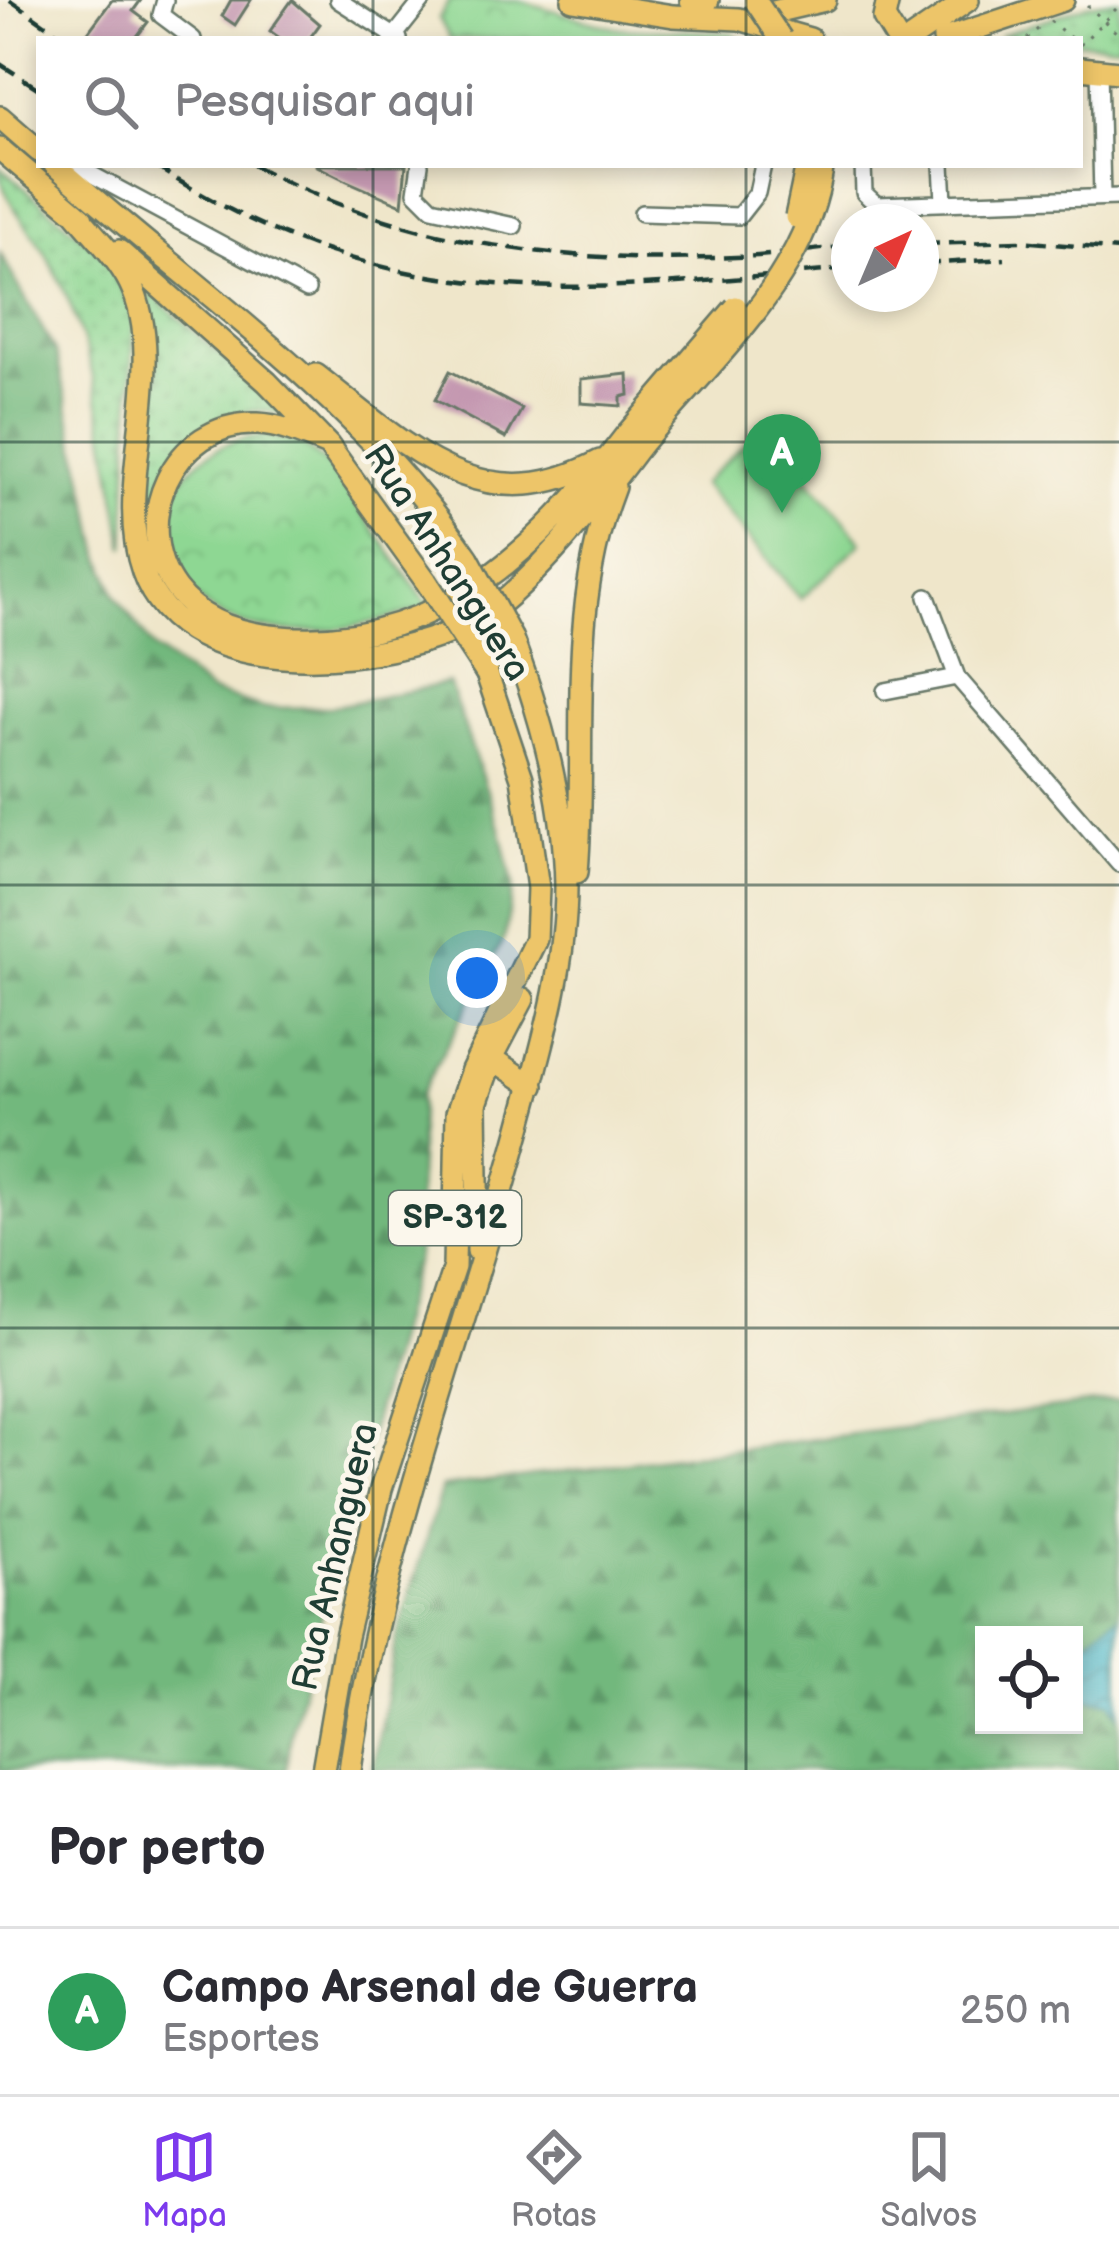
<!DOCTYPE html>
<html lang="pt">
<style>
:root{--surface:#fff;--page:#f2f2f3;--text:#2b2b33;--muted:#7c7c81;--line:#e1e1e2;--accent:#7c3aed}
body{margin:0;font-family:"Balsamiq Sans",sans-serif;background:var(--page);color:var(--text)}
.controls{position:absolute;right:36px;bottom:36px;display:grid;overflow:hidden;border-radius:0px;box-shadow:0 6px 18px #0003}
.controls button{width:108px;height:108px;display:grid;place-items:center;padding:0;border:0;border-bottom:3px solid var(--line);background:var(--surface);color:var(--text);font:60px sans-serif}
.compass{position:absolute;left:831px;top:204px;width:108px;height:108px;border-radius:50%;background:var(--surface);box-shadow:0 6px 18px #0003;rotate:44deg}
.you{position:absolute;left:477px;top:978px;width:42px;height:42px;margin:-30px;border:9px solid #fff;border-radius:50%;background:#1a73e8;box-shadow:0 0 0 18px #1a73e833}
.badge{display:grid;place-items:center;width:78px;height:78px;border-radius:50%;background:var(--accent);color:#fff;font-size:39px;font-weight:700}
.pin{position:absolute;translate:-50% -99px;filter:drop-shadow(0 3px 6px #0008)}
.pin::after{content:'';position:absolute;top:63px;width:42px;height:36px;background:inherit;clip-path:polygon(0 0,100% 0,50% 100%)}
.list{margin:0;padding:0;list-style:none}
h2{display:flex;justify-content:space-between;align-items:center;height:156px;margin:0;padding:0 48px;font-size:51px}
h2 small{font-size:39px;font-weight:400;color:var(--muted)}
.list li{display:grid;grid-template-columns:78px 1fr auto;gap:36px;align-items:center;box-sizing:border-box;height:168px;padding:0 48px;border-top:3px solid var(--line)}
.list b{display:block;font-size:45px;white-space:nowrap}
.list p{margin:0;font-size:39px;white-space:nowrap;color:var(--muted)}
.list em{font-size:39px;font-style:normal;color:var(--muted)}
.icon{flex:none;width:66px;height:66px;fill:none;stroke:currentColor;stroke-width:2;stroke-linecap:round;stroke-linejoin:round}
.map{position:relative;flex:none;width:1119px;height:1770px;overflow:hidden}
.search{position:absolute;background:var(--surface);box-shadow:0 6px 18px #0003;left:36px;right:36px;top:36px;height:132px;display:flex;align-items:center;gap:30px;box-sizing:border-box;padding:0 42px;border-radius:0px;color:var(--muted);font-size:45px}
.sheet{height:324px;background:var(--surface)}
nav{display:flex;justify-content:space-around;align-items:center;box-sizing:border-box;height:168px;border-top:3px solid var(--line);background:var(--surface);font-size:33px;color:var(--muted)}
nav a{display:grid;justify-items:center;gap:6px}
nav .on{color:var(--accent)}
.map>svg:first-child{display:block}
.grass{fill:url(#grass-dots);stroke:#568a64;stroke-width:3}
.forest{fill:url(#forest-firs);stroke:#487a58;stroke-width:3;fill-rule:evenodd}
.park{fill:url(#park-crowns);stroke:#568a64;stroke-width:3}
.garden{fill:#8ed793;stroke:#568a64;stroke-width:3}
.water{fill:url(#water-waves);stroke:#367a7e;stroke-width:3}
.building{fill:#c498b1}
.lines{fill:none;stroke-linecap:round;stroke-linejoin:round}
.minor-casing{stroke:#687868;stroke-width:20}
.major-casing{stroke:#687868;stroke-width:26}
.path{stroke:#687868;stroke-width:3;stroke-dasharray:3 9;stroke-linecap:butt}
.minor{stroke:#fff;stroke-width:15}
.major{stroke:#edc569;stroke-width:21}
.rail{stroke:#1f3d34;stroke-width:4.5;stroke-dasharray:18 9;stroke-linecap:butt}
.major-bridge-casing{stroke:#687868;stroke-width:26;stroke-linecap:butt}
.major-bridge{stroke:#edc569;stroke-width:21}
.grid{fill:none;stroke:#1f3d34;stroke-width:3;stroke-opacity:0.55}
.labels{text-anchor:middle;dominant-baseline:central;stroke-width:10;stroke-linejoin:round;paint-order:stroke}
.shield{fill:#fbf7ec;stroke:#61756b;stroke-width:3}
.shield-label{font-size:33px;font-weight:bold;fill:#1f3d34}
.street-label{font-size:36px;fill:#1f3d34;stroke:#fbf7ec}
</style>
<div class="map">
<svg width="1119" height="1770" viewBox="0 0 1119 1770">
<defs>
<pattern id="grass-dots" width="8" height="8" patternUnits="userSpaceOnUse" patternTransform="scale(3)"><rect width="8" height="8" fill="#8ed793"/><path d="M2 2h.1M6 6h.1" fill="none" stroke="#7ab97f" stroke-width="1.8" stroke-linecap="round"/></pattern>
<pattern id="forest-firs" width="22" height="20" patternUnits="userSpaceOnUse" patternTransform="scale(3)"><rect width="22" height="20" fill="#72b87d"/><path d="M5 1l3.5 6h-7zM16 11l3.5 6h-7z" fill="#5d9767"/></pattern>
<pattern id="park-crowns" width="20" height="18" patternUnits="userSpaceOnUse" patternTransform="scale(3)"><rect width="20" height="18" fill="#8ed793"/><path d="M2 6a3 3 0 1 1 6 0M12 15a3 3 0 1 1 6 0" fill="none" stroke="#7ab97f"/></pattern>
<pattern id="water-waves" width="16" height="10" patternUnits="userSpaceOnUse" patternTransform="scale(3)"><rect width="16" height="10" fill="#4cb7c9"/><path d="M0 5q4-4 8 0t8 0" fill="none" stroke="#3f96a4"/></pattern>
</defs>
<rect width="100%" height="100%" fill="#fbf7ec"/>
<filter id="ink" filterUnits="userSpaceOnUse"><feTurbulence type="fractalNoise" baseFrequency=".00833" numOctaves="2"/><feDisplacementMap in="SourceGraphic" scale="24" xChannelSelector="R" yChannelSelector="G"/><feConvolveMatrix kernelMatrix="1 2 1 2 8 2 1 2 1" color-interpolation-filters="sRGB"/></filter>
<filter id="wash" filterUnits="userSpaceOnUse"><feTurbulence type="fractalNoise" baseFrequency=".004" numOctaves="4" result="noise"/><feDisplacementMap in="SourceGraphic" scale="48" xChannelSelector="R" yChannelSelector="G"/><feGaussianBlur stdDeviation="2.7" result="paint"/><feColorMatrix in="noise" values="0 0 0 0 0 0 0 0 0 0 0 0 0 0 0 0 0 1.4 0 .05"/><feComposite in="paint" operator="in"/></filter>
<g filter="url(#wash)">
<rect width="100%" height="100%" fill="#efe6ca"/>
<path class="grass" d="M1119 0V45L999 36 1091 4Z
M0 167 109 260 134 316 125 548C106 447 98 346 46 254 30 226 0 199 0 167Z
M147 290 294 420C223 383 185 460 150 508L159 352Z"/>
<path class="forest" d="M0 253 56 353 101 555 116 596 154 649 211 692 262 708 332 707 449 683 500 828 513 885 505 936 420 1095 417 1256 292 1728 286 1770H0Z
M1119 1400V1770H373L396 1639 442 1487ZM984 1635H1074V1725H984Z"/>
<path class="park" d="M450 0H518L614 28 733 33 741 39H450L439 18Z
M266 435 302 444 329 466 429 607C368 624 311 641 247 625 139 597 136 449 266 435Z"/>
<path class="garden" d="M763 426 862 542 801 599 702 484Z"/>
<path class="water" d="M1119 1615V1717L1111 1701 1074 1697V1651Z"/>
<g id="blocks">
<path class="building" d="M112 0H141L133 11 148 22 135 39H83Z
M231 0H251L235 25 222 16Z
M292 0 320 24 309 39H281L270 31Z
M315 165H406L402 205 347 181Z
M450 371 522 409 506 438 435 400Z
M628 374 629 395 621 397V406L581 403V379Z"/>
</g>
</g>
<g filter="url(#ink)">
<use href="#blocks" fill-opacity="0" stroke="#687868" stroke-width="3"/>
<g class="lines">
<g class="minor-casing">
<path id="minor" d="M165 0 161 15 193 39
M338 0 399 39
M392 39 423 0
M1099 69 1102 197
M74 165 307 290
M420 165 416 192 432 208 514 226
M863 165 864 193 877 205 1119 197
M942 165 944 201
M642 213 739 216 757 193 763 165
M927 597 957 677 1119 864
M885 691 957 677"/>
</g>
<g class="major-casing">
<path id="major" d="M573 0 673 16 739 19 810 39
M691 0H708
M888 0 884 18 897 39
M752 17 825 0
M911 39 968 0
M944 39 1063 0
M1080 68 1119 72
M0 117 39 151
M0 149 82 218
M55 165C195 289 362 402 468 558
M74 211C93 234 117 257 130 283 171 367 112 485 143 572 184 689 392 668 478 619 527 591 604 494 639 447
M119 251 267 382 328 445 426 581
M316 375C406 445 481 525 600 461
M328 445C305 436 282 425 258 424 172 420 128 525 176 589 201 622 242 634 281 637 436 651 539 548 627 434
M577 872C588 741 565 614 614 487
M484 1062 492 1058 533 1086
M478 1251 476 1104 492 1058 523 999
M323 1770 346 1637 381 1489 454 1267 457 1113 472 1070 536 939 538 888 522 778 487 674
M350 1770C380 1551 462 1341 520 1128 541 1049 566 969 566 887 565 802 542 718 512 639"/>
</g>
<path class="path" d="M1087 5 1119 35
M1050 21 1072 39
M1027 39 1039 28
M1080 45 1119 6"/>
<use href="#minor" class="minor"/>
<use href="#major" class="major"/>
<path class="rail" d="M10 0 66 39
M0 64 39 89
M154 165C391 321 584 291 849 269
M253 165C413 250 579 266 758 256 788 254 818 248 849 247
M921 244 1021 241 1119 250
M921 264 1005 259"/>
<g class="major-bridge-casing">
<path id="major-bridge" d="M755 0 781 39
M796 217 807 165
M627 434 736 307
M639 447C707 364 807 279 822 169
M468 558 512 639
M426 581 487 674"/>
</g>
<use href="#major-bridge" class="major-bridge"/>
</g>
</g>
<path class="grid" d="M373 0V39M746 0V39M373 165V1770M746 165V1770M0 442H1119M0 885H1119M0 1328H1119"/>
<g class="labels">
<rect class="shield" x="389" y="1191" width="132" height="54" rx="9"/>
<g class="shield-label">
<text x="455" y="1218">SP-312</text>
</g>
<g class="street-label">
<text transform="translate(446 563) rotate(57)">Rua Anhanguera</text>
<text transform="translate(336 1557) rotate(-77)">Rua Anhanguera</text>
</g>
</g>
</svg>
<div class="controls">
<button><svg class="icon" aria-label="locate" viewBox="0 0 24 24"><circle cx="12" cy="12" r="6"/><path d="M12 2v4M12 18v4M2 12h4M18 12h4"/></svg></button>
</div>
<svg class="compass" viewBox="-18 -18 36 36"><path d="M0-13l5 13h-10z" fill="#e53935"/><path d="M0 13l5-13h-10z" fill="#7c7c81"/></svg>
<div class="you"></div>
<div class="pin badge" style="left:782px;top:513px;background:#2e9e5b">A</div>
<div class="search"><svg class="icon" aria-label="search" viewBox="0 0 24 24"><circle cx="10" cy="10" r="6"/><path d="M15 15l6 6"/></svg>Pesquisar aqui</div>
</div>
<section class="sheet">
<h2>Por perto<small></small></h2>
<ul class="list">
<li><span class="badge" style="background:#2e9e5b">A</span><div><b>Campo Arsenal de Guerra</b><p>Esportes</p></div><em>250 m</em></li>
</ul>
</section>
<nav>
<a class="on"><svg class="icon" aria-label="map" viewBox="0 0 24 24"><path d="M3 6l6-2 6 2 6-2v14l-6 2-6-2-6 2zM9 4v14M15 6v14"/></svg>Mapa</a>
<a><svg class="icon" aria-label="directions" viewBox="0 0 24 24"><path d="M12 3l9 9-9 9-9-9zM9 14v-3h6M13 9l2 2-2 2"/></svg>Rotas</a>
<a><svg class="icon" aria-label="saved" viewBox="0 0 24 24"><path d="M7 4h10v16l-5-4-5 4z"/></svg>Salvos</a>
</nav>
